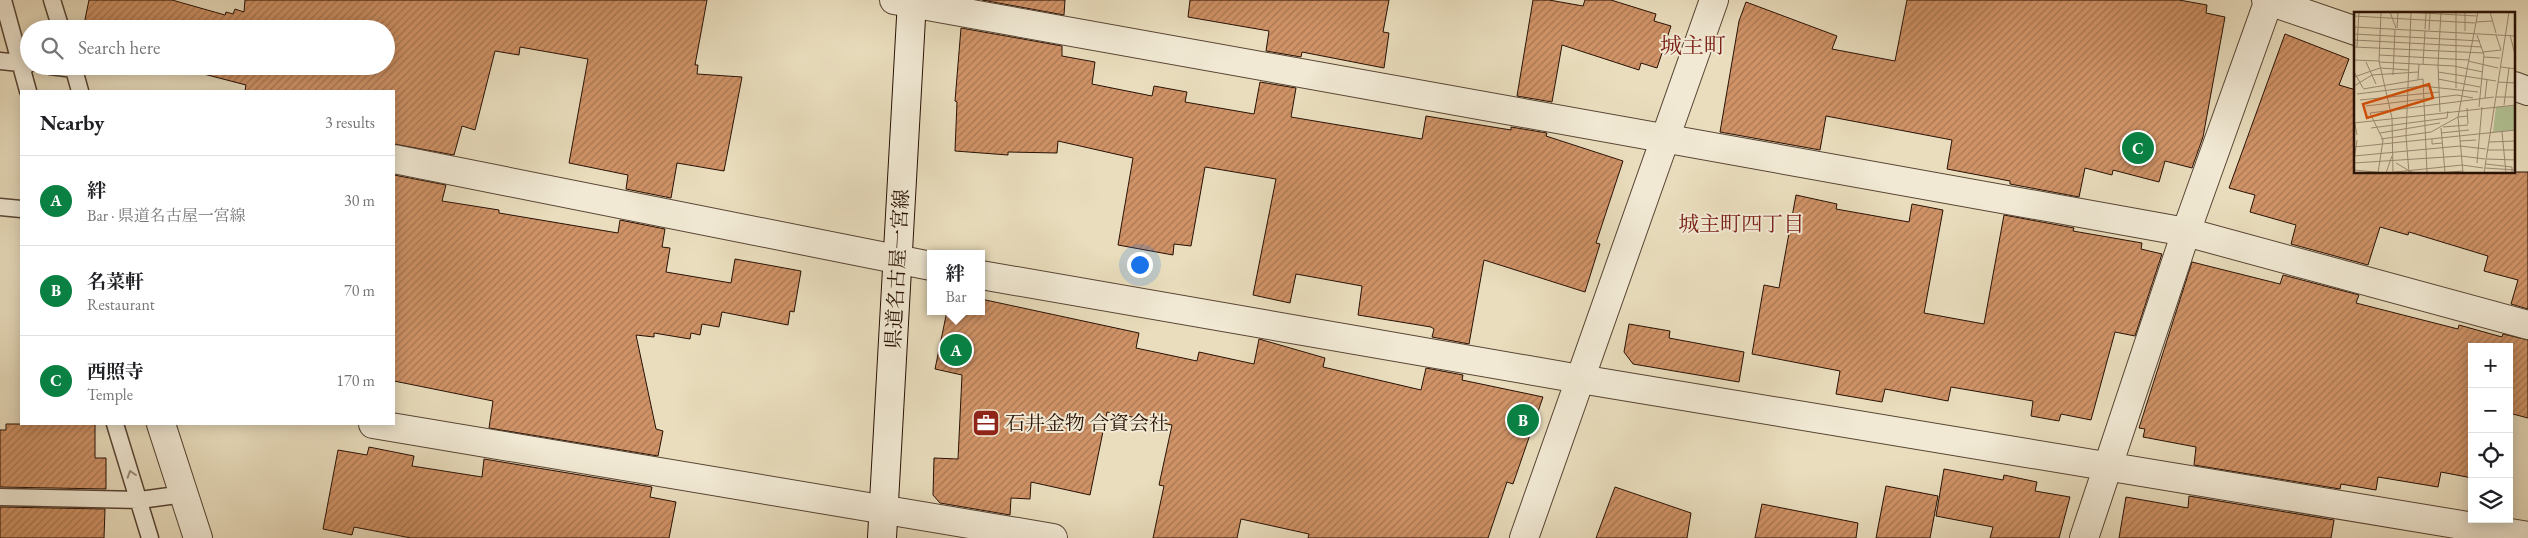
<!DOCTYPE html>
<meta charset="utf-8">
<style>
:root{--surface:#fff;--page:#f6f6f6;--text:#202124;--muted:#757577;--line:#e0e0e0;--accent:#0b8043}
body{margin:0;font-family:"EB Garamond","Noto Serif JP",serif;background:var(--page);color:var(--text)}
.controls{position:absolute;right:15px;bottom:15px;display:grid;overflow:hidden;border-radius:0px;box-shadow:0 2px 12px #0003}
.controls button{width:45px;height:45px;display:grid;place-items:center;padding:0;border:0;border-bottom:1px solid var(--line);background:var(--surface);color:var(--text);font:25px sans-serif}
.you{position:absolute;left:1139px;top:264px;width:18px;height:18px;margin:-12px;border:4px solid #fff;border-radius:50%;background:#1a73e8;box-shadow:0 0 0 8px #1a73e833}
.badge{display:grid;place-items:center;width:32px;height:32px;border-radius:50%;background:var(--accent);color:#fff;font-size:16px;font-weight:700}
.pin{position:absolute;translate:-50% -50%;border:2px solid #fff;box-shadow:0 1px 5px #0006}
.popup{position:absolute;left:927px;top:250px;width:58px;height:65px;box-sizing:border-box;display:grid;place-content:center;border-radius:0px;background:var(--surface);filter:drop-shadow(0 1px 4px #0005);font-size:16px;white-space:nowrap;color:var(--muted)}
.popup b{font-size:19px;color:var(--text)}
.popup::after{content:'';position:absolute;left:50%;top:100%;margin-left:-10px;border:10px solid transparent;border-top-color:var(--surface)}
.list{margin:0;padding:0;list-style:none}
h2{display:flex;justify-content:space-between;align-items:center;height:65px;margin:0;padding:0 20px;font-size:21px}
h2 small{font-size:16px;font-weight:400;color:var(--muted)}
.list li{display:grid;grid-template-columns:32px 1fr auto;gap:15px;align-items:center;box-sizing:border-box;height:90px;padding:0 20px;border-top:1px solid var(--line)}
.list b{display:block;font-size:19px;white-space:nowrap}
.list p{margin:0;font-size:16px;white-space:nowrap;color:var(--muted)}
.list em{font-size:16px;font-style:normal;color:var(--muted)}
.icon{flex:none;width:28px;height:28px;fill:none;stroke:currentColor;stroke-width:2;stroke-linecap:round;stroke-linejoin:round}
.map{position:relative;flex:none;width:2528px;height:538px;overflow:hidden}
.search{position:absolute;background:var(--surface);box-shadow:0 2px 12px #0003;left:20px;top:20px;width:375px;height:55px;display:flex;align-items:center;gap:12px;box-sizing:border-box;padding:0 18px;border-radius:28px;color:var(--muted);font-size:19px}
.panel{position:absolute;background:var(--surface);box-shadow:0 2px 12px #0003;left:20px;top:90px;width:375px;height:335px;border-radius:0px}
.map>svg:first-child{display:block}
.building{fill:url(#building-hatch);stroke:#281105}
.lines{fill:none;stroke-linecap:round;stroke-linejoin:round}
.service-casing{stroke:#584433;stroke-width:19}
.minor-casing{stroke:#584433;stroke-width:30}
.tertiary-casing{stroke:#584433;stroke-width:30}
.secondary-casing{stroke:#281105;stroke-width:30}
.service{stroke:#f1e9d4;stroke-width:16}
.minor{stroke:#f1e9d4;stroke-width:28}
.tertiary{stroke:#f1e9d4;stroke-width:28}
.secondary{stroke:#f1e9d4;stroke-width:28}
.oneway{stroke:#978877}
.labels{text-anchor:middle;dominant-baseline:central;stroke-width:4;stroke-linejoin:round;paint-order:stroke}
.street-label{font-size:20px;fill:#281105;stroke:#f1e9d4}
.poi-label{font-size:20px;fill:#281105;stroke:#f1e9d4;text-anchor:start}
.neighbourhood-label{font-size:21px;fill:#7a1f14;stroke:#f1e9d4}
.quarter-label{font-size:22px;fill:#7a1f14;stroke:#f1e9d4}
.inset-road{fill:none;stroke:#9c8b73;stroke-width:1}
.view{fill:#d5520b;fill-opacity:0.15;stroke:#d5520b;stroke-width:2.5}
.inset-edge{fill:none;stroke:#281105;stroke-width:2.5}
</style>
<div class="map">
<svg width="2528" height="538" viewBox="0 0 2528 538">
<defs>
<pattern id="building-hatch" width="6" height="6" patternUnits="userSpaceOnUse" patternTransform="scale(1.25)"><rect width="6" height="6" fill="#d09367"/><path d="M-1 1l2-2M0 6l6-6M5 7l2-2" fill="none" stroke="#a97753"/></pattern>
</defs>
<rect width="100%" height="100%" fill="#e9ddbd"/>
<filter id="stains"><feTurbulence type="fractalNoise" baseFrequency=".004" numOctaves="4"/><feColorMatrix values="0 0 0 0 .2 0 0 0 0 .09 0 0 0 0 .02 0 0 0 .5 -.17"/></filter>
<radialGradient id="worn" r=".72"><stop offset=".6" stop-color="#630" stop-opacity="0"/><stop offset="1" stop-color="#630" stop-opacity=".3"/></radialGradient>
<path class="building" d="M89 0H172L225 15 226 12 233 14 235 9 244 12 245 0H707L695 65H698L697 74 742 77 724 171 677 163 671 198 626 189 628 175 569 163 588 59 520 47 519 55 495 51 475 130 462 126 454 155 394 144V91H245L246 85 173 66H386V29H83Z
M982 0H1065L1064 15Z
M1190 0H1389L1383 32 1389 33 1384 68 1302 52 1301 57 1266 51 1269 31 1188 17Z
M1533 0H1549L1583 6 1585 0H1611L1656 14 1654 21 1671 26 1657 68 1641 63 1639 70 1562 45 1552 102 1517 96Z
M1907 0H2179L2207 5 2206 13 2225 17 2203 137 2192 168 2165 161 2159 182 2113 170 2112 175 2085 168 2079 197 2010 184V181L1947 169 1952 140 1826 116 1820 150 1720 132 1739 21 1746 2 1837 36 1832 49 1895 61Z
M961 28 1062 46V56L1095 62 1092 84 1152 96 1154 86 1187 92 1185 102 1254 114 1260 82 1296 88 1291 117 1422 139 1426 116 1511 130V127L1547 133 1546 136 1623 161 1596 243 1600 244 1585 292 1484 260 1469 344 1432 337 1434 329 1431 327 1358 315 1362 286 1296 274 1290 303 1253 295 1276 179 1205 167 1191 246 1174 244 1173 255 1118 245 1133 158 1058 141 1057 153 1008 152V155L955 151 957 102 955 101Z
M2285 34 2349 59 2339 85 2356 90V172H2528V309L2511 304 2518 280 2484 271 2488 256 2409 232 2408 235 2380 227 2368 265 2291 244 2296 225 2250 212 2255 195 2229 188Z
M140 66H172L170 74Z
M394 175 446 185 442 201 499 210V213L618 233 620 220 665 229 662 247 670 248 666 272 731 283 735 259 801 271 794 312 790 311 788 325 722 312 719 327 702 324 700 335 691 333 690 339 654 333V337L636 335 656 429 663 431 658 456 489 428 493 401 394 381Z
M1796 195 1837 204 1836 209 1909 222 1912 204 1943 210 1924 313 1984 324 2004 215 2074 228 2073 231 2142 243 2141 249 2162 254 2135 336 2115 332 2091 420 2061 414 2059 421 2031 416 2033 401 1951 387 1948 401 1885 389 1882 402 1836 394 1840 371 1752 354 1764 285 1779 288Z
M2192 262 2280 284 2283 275 2359 295 2356 303 2458 329 2459 325 2502 337 2503 334 2528 340V418L2509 413V347H2472V478L2441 472 2438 487 2378 477 2376 490 2341 484 2340 489 2194 465 2196 447 2143 437 2145 429 2139 428Z
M981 299 1139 333 1136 348 1197 361 1199 352 1254 364 1259 339 1325 358 1323 367 1421 390 1426 368 1463 375 1462 380 1543 397 1513 484 1507 482 1488 538H1308L1309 534 1241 519 1237 538H1153L1164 486 1159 485 1172 425 1107 412 1090 495 1031 482 1030 499 1011 498 1010 515 940 503 933 495 934 458 958 459 962 375 935 369 947 311H981Z
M1629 324 1670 331 1669 338 1744 352 1739 382 1633 364 1624 352Z
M6 424H95V458H106V489L0 487V430H6Z
M369 447 414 456 412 466 482 477 484 459 652 487 650 497 676 502 669 538H411L354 527 352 535 323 529 338 450 367 455Z
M1944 469 2003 480 2004 475 2037 482 2035 491 2070 497 2059 538H1990L1993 527 1936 516Z
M1886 486 1938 496 1930 538H1876Z
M1615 487 1691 513 1687 538H1596Z
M2189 496 2334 520 2331 538H2119L2126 497 2188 508Z
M1762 504 1858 523 1856 538H1755Z
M0 507 105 509 104 538H0Z"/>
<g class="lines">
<g class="service-casing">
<path id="service" d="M3 0 28 91
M52 0 61 29
M0 61 29 64
M50 66 74 69
M73 66 80 91
M0 207 21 209
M115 424 150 538
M0 497 140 500 184 494"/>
</g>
<g class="minor-casing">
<path id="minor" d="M894 0 2186 232 2528 325
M2266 0 2356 31
M2514 86 2528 91
M394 159 931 266
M981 275 1580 379 2528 536
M161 424 198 538
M373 424 1053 538
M2084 538 2186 232 2269 0"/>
</g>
<g class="tertiary-casing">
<path id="tertiary" d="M1524 538 1714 0"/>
</g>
<g class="secondary-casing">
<path id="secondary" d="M882 538 912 0"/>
</g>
<use href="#service" class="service"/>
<use href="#minor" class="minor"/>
<use href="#tertiary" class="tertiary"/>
<use href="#secondary" class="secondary"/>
</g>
<defs><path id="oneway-chevron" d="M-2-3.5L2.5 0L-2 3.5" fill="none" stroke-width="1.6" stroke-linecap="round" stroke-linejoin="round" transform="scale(1.25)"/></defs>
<use class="oneway" href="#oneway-chevron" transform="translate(131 474) rotate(-108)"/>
<defs>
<g id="office-square" transform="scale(1.4375)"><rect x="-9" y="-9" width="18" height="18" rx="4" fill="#8f2418" stroke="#f1e9d4"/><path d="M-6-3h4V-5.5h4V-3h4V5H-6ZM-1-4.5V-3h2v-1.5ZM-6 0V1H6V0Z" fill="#fff"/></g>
</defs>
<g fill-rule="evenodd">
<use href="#office-square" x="986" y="423"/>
</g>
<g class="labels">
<g class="street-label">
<text transform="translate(897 269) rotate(-87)">県道名古屋一宮線</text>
</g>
<g class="poi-label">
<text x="1005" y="423">石井金物 合資会社</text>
</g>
<g class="neighbourhood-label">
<text x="1741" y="223">城主町四丁目</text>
</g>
<g class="quarter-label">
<text x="1693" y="45">城主町</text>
</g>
</g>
<g transform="translate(2354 12)">
<rect width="161" height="161" fill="#e9ddbd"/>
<path d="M161 94V118L139 120 142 95Z" fill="#b2c294"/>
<path class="inset-road" d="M27 0 25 49 38 106 39 161M36 0 42 16M50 0 123 4M136 0 142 21M0 4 121 11M122 10 138 9M0 15 162 24M43 16 44 0M71 17 72 1M75 18 76 2M111 19V0M0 22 126 29M123 23 130 43 125 95M156 23 162 46M0 28 128 35M0 35 130 41M3 35 5 0M129 40 147 38 142 23M25 43 115 48M130 45 146 46M0 48 25 49M114 49 144 56M12 50 22 72M25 50 100 54 129 60M69 52 71 19M147 55 162 57M27 56 54 58M0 60 9 76M84 60 142 69M18 63 64 60M39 63 41 17M0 65 26 56M64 67 65 52M84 67 126 75M144 70 162 71M0 74 18 63M102 76V0M9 77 69 67 73 161M3 82 68 74 124 80M142 85H162M131 86 133 68M6 88 85 80M150 93 155 56M12 94 103 83 119 86M113 96 114 112M86 100 84 53 87 0M0 107 3 123M0 111 162 93M89 115 114 113M17 116 93 106 94 99M87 116 91 160M148 120 152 161M26 121 86 111M87 121 115 118M27 127 77 120 104 105 114 104M78 127V132L88 131M106 129 122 128M135 130 162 129M0 135 162 118M134 138H162M0 144 106 134 132 137M133 147 162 148M0 148 3 128M0 151 107 144 131 147M42 151 59 161M123 151 128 95M132 152 158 155V161M131 156 162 158M0 158 31 161M24 161 29 128 16 101 140 85M32 161 108 153 129 156M32 161 38 144M55 161 52 124 57 0M84 161 109 159M109 161 104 105 124 0M130 161 155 0"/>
<path class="view" d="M75 72 79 86 13 106 9 92Z"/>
<rect width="161" height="161" class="inset-edge"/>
</g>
<rect width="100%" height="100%" filter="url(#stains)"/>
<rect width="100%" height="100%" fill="url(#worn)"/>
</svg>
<div class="controls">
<button>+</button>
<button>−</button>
<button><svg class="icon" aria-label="locate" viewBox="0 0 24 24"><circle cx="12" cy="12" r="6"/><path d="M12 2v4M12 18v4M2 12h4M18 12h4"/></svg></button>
<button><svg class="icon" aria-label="layers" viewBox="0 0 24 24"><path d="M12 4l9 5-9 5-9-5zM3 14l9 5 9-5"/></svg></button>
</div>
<div class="you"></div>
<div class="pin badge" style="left:956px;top:350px">A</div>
<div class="popup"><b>絆</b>Bar</div>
<div class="pin badge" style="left:1523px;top:420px">B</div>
<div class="pin badge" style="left:2138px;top:148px">C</div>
<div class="search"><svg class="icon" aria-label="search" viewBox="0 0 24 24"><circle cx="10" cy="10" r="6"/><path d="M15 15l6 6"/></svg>Search here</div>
<section class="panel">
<h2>Nearby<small>3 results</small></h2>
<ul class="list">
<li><span class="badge">A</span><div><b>絆</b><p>Bar · 県道名古屋一宮線</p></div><em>30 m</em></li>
<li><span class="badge">B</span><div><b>名菜軒</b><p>Restaurant</p></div><em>70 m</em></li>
<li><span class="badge">C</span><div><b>西照寺</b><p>Temple</p></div><em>170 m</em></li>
</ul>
</section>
</div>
